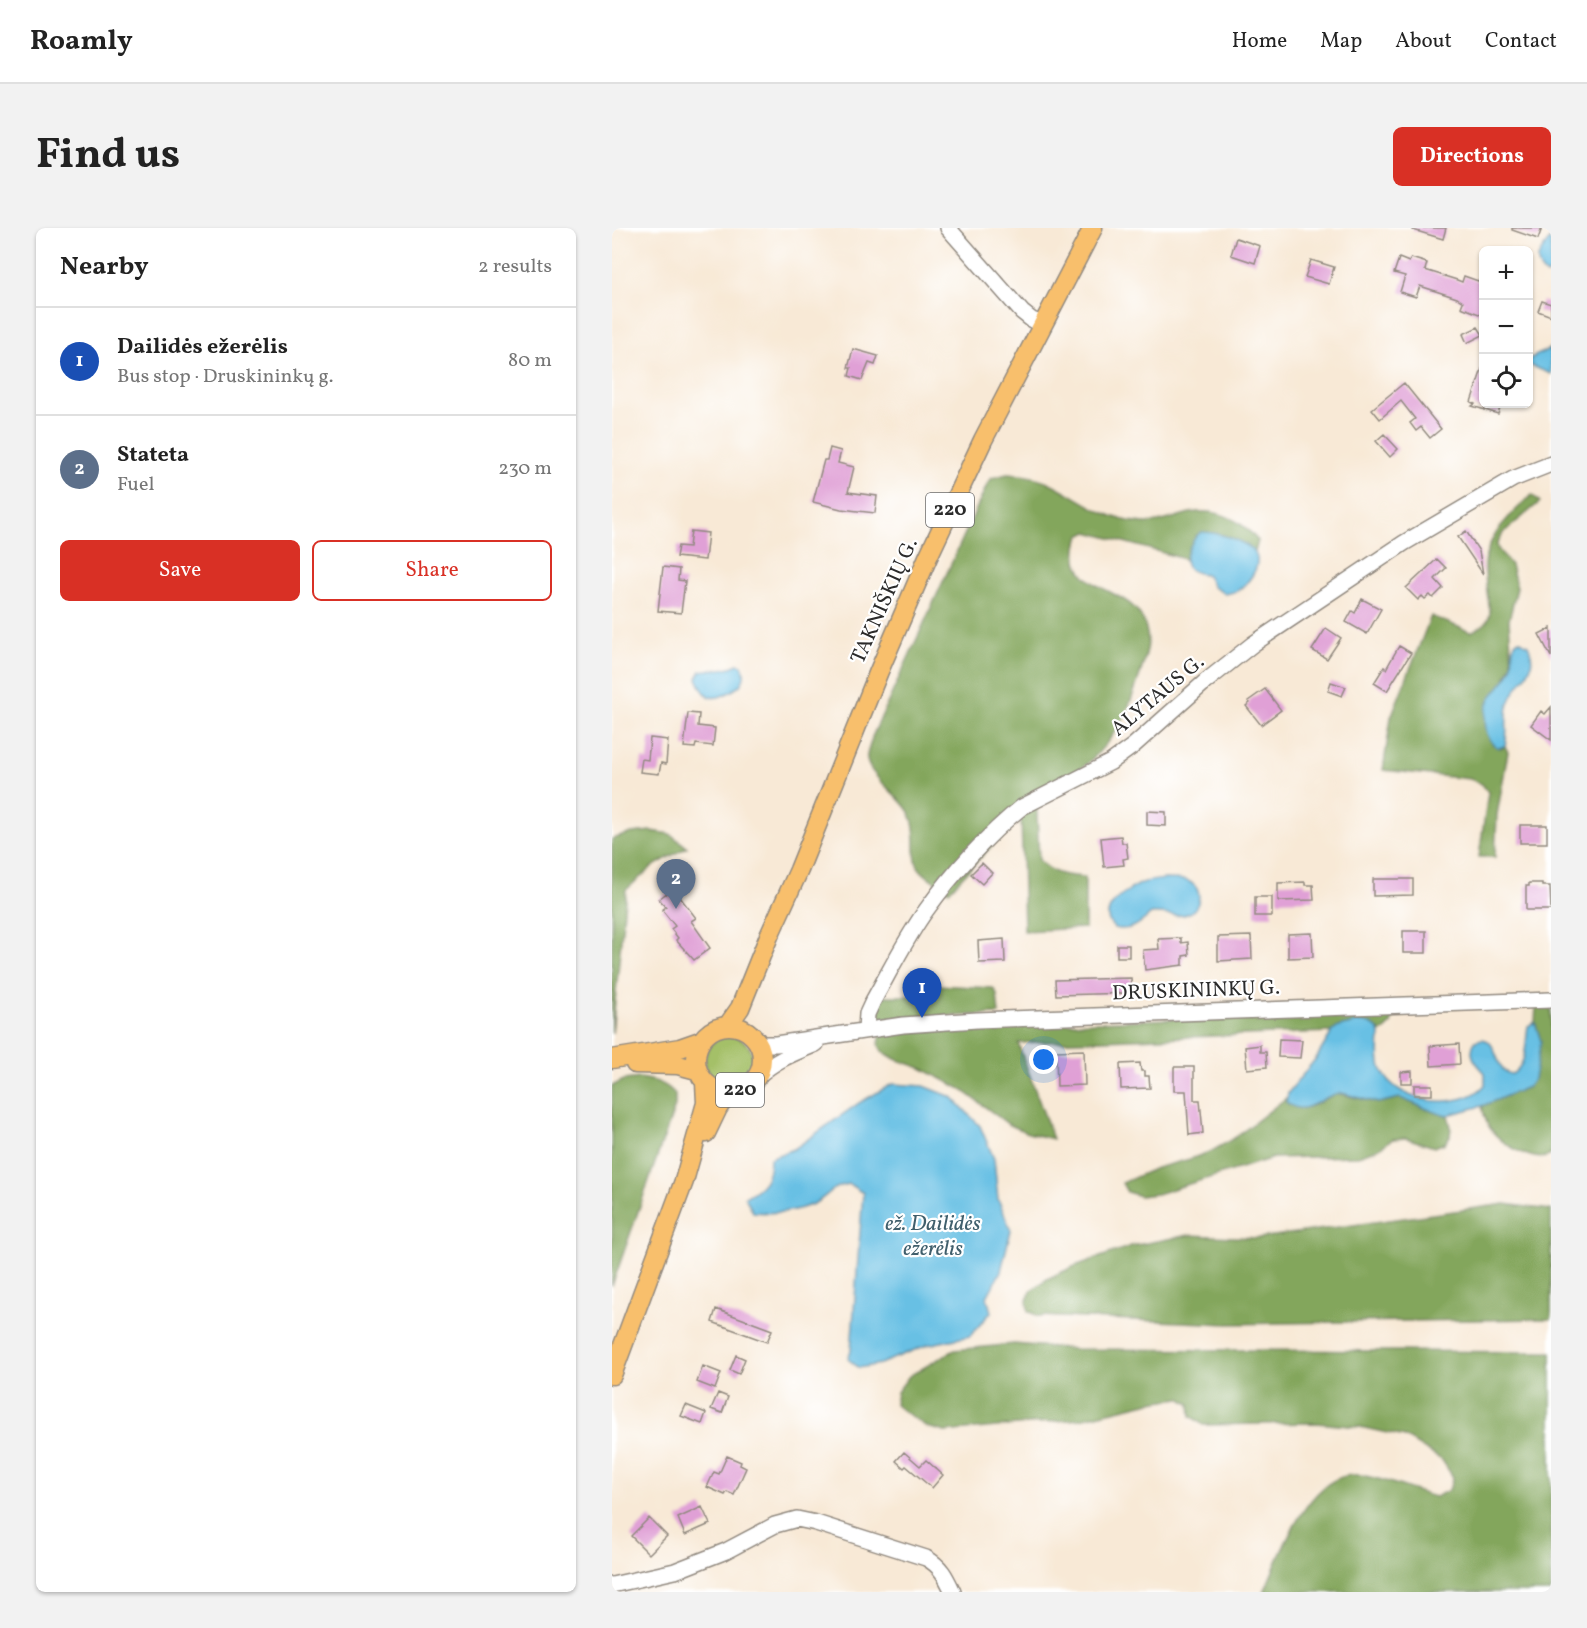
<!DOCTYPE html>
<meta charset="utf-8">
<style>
:root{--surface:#fff;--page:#f2f2f2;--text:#222;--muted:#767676;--line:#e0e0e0;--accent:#d93025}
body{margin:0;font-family:Vollkorn,serif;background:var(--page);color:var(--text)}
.controls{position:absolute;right:18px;top:18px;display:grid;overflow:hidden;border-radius:9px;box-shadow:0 2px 4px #0004}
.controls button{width:54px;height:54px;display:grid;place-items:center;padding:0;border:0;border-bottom:2px solid var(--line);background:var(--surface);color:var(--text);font:30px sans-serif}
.you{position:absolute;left:432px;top:832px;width:21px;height:21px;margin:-15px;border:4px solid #fff;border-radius:50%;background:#1a73e8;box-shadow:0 0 0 9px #1a73e833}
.badge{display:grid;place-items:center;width:39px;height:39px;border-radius:50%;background:var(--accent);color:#fff;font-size:20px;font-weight:700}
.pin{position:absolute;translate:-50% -50px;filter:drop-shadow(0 2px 3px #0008)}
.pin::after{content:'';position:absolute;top:32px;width:21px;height:18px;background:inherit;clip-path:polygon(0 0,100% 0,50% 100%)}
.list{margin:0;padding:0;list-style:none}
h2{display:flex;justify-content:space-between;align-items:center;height:78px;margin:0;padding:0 24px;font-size:26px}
h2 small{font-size:20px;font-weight:400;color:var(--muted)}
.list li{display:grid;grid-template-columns:39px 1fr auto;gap:18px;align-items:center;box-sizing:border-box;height:108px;padding:0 24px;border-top:2px solid var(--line)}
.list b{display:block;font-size:22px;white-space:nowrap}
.list p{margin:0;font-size:20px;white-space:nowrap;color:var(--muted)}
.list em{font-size:20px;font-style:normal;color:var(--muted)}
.actions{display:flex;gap:12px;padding:18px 24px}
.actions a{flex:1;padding:14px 0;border:2px solid var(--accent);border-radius:9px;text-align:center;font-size:21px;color:var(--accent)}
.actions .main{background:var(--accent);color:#fff}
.icon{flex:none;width:33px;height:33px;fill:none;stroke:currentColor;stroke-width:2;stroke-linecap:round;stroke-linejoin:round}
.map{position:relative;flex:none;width:939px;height:1364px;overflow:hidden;border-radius:9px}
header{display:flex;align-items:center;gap:36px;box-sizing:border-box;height:84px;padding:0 30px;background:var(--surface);border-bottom:2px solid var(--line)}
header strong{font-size:28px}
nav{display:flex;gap:33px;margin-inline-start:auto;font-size:21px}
.intro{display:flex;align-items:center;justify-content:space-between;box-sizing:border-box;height:144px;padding:0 36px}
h1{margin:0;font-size:42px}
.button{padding:15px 27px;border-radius:9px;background:var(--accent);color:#fff;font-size:21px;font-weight:700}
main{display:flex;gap:36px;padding:0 36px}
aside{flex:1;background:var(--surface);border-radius:9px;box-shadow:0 2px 4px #0004}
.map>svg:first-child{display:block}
.green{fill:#a4c067;stroke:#687649;stroke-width:1.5}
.forest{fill:#83a65c;stroke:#576844;stroke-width:1.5}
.water{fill:#67c0e4;stroke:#497688;stroke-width:1.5}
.building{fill:#e0a0d6}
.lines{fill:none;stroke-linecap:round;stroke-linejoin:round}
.minor-casing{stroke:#928a80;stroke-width:18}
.major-casing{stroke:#928a80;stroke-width:21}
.minor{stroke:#fff;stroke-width:15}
.major{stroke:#f8bf6c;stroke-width:18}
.labels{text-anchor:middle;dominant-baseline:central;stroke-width:4.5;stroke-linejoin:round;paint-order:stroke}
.shield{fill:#fff;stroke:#6b6b6b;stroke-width:1.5}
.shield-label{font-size:20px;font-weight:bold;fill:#2b2b2b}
.street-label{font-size:21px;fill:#2b2b2b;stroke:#fff}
.water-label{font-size:22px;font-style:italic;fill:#405f6c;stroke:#fff}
</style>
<header>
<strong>Roamly</strong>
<nav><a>Home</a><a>Map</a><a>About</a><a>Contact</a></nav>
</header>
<div class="intro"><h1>Find us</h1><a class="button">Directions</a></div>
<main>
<aside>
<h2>Nearby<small>2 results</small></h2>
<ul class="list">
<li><span class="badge" style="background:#1a4fb4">1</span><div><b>Dailidės ežerėlis</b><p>Bus stop · Druskininkų g.</p></div><em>80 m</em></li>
<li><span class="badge" style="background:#5c6f8a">2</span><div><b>Stateta</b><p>Fuel</p></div><em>230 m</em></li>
</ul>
<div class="actions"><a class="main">Save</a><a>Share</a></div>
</aside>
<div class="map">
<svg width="939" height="1364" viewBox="0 0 939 1364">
<rect width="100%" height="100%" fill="#fff"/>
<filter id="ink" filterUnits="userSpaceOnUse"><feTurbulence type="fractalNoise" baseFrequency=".0167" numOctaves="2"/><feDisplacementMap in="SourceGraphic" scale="12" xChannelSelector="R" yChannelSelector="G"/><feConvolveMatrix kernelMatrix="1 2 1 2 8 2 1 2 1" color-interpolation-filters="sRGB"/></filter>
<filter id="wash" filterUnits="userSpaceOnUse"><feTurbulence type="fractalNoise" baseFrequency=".008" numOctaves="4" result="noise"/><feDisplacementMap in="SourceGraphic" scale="24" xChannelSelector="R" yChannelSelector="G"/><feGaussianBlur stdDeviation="1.35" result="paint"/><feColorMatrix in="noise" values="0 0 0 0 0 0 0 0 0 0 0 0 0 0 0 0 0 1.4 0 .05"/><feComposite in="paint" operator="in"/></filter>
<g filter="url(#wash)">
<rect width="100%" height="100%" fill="#f8e9d6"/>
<path class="green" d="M93 832a24 24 0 1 1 48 0a24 24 0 1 1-48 0Z"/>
<path class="forest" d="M395 246C409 247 423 248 436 254 470 270 492 293 533 295 549 296 563 288 578 285 605 280 629 291 646 313L643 324C627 312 604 301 585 307L573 331 476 304 468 308C449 364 513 356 530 390 535 399 537 412 535 422 532 436 518 478 511 491 502 507 490 522 477 534 463 547 441 554 424 563L427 632C443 648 452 647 473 649V700L412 703 409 587 337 663C328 656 313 649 307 640 299 629 307 604 298 586 289 567 252 546 255 527 256 521 259 515 260 509L376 255 380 250Z
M920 267 928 274 891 305 885 316 886 321 899 337 905 360 897 392 900 436 893 451 890 520 893 518 896 524 885 587 883 629H867L876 564 870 556 858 551 771 542 779 489 819 388 859 404C869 399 877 396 878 384 876 369 872 352 873 336 874 308 900 285 920 267Z
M39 603 58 606 75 619 40 639 14 662 0 805V611L20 605Z
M325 757 381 760 385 766 387 786 270 791C263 782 265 778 269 768H296Z
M924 778H939V927C922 937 888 915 878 900 873 894 872 886 870 878L916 859 927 807 923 794Z
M781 782C781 795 779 799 768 805L766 801 726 799 720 804 406 815 441 911 416 905 396 896 349 861 309 840 283 831 270 823 267 817 268 809 272 805 408 797Z
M28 850C42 852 54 855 63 866V878L0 1058V858L12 852Z
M724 865 766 875 788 870 825 885 836 887 839 899 838 908 833 915 822 919 794 910 781 911 766 921 746 928 661 930 545 966 528 968 515 964 510 955 544 940 578 931 600 923 624 909 674 870V874C695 886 705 875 724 865Z
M893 976 939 982V1091L616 1096 426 1088 416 1083 415 1072 419 1063 435 1051 463 1038 519 1018 577 1007 647 1010Z
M402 1116 464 1121 939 1124V1364H652C668 1328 697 1241 748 1247 774 1251 799 1262 823 1269L837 1262 841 1249 830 1232 793 1209 748 1199 704 1195 591 1197 579 1188 578 1176 568 1170 539 1174 468 1191 333 1204 315 1199 283 1177 285 1164 297 1148 342 1122Z"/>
<path class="water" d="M939 10V44L934 47C918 33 929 23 939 10Z
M939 120V146L917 137V131Z
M589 304C602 303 639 314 644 327 649 339 636 356 626 362 622 365 617 365 613 366L601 359 595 348C589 345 583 345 577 341 567 334 581 310 589 304Z
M907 412 916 417C929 446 904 451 897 476 892 490 897 504 893 518L886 520C871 512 871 487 877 473 882 462 894 454 899 442 903 432 896 418 907 412Z
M126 436 130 437C137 453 127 460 114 466 109 468 105 471 99 469 92 467 88 457 85 450L89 443C105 440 109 444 126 436Z
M554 651C562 652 571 650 578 654 591 662 589 679 577 685 566 691 550 684 539 686 528 696 518 704 502 700 483 681 514 663 530 655 538 652 546 652 554 651Z
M748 794C756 795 764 796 768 805 768 816 765 832 770 842 784 876 850 884 873 857V845C864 835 855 827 863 813 888 802 880 845 900 846 916 836 913 815 916 798L923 794 929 813 922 851 916 859 870 878 836 887 825 885 788 870 766 875 730 865C710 865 694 892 674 874L676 865 705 829 720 804 726 799Z
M280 856 312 858 340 869 368 898 382 931 386 971 399 1002 389 1043 375 1069 379 1084 358 1108 315 1117 268 1136 247 1140 236 1131 239 1122 251 965 237 956C217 959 216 970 199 977 181 984 161 986 141 984L133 969C151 959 158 951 158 930L182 921 247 875Z"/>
<g id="blocks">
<path class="building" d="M801 0H834L831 11 801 2Z
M900 0H930L926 11 900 2Z
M624 10 648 18 643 35 619 27Z
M787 30 797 34 799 30 815 35 813 42 845 52 850 54 852 48 872 55V88L849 79 851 74 845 70 808 58 804 69 788 64 793 48 782 45Z
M699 32 722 39 717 56 693 49Z
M930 73 939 76V88L926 83Z
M866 99 871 107 855 115 851 106Z
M241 121 266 128 263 137 257 135 250 152 237 148 239 140H236Z
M870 141 872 142V176H889L886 186 860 178 863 176 859 174Z
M792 155 829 201 818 210 809 199 804 203 798 195 803 191 789 173 768 191 760 181Z
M772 206 786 221 778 229 764 213Z
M218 220 229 223 226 235 242 239 236 264 265 268 263 285 229 281 201 274 212 232H215Z
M79 303 96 305 93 332 64 329 66 318 77 319Z
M854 303 867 323 871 346 846 309Z
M825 331 834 340 823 351 831 360 821 370 818 367 813 371 810 368 806 372 794 360Z
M51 339 67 341 66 352 73 353 69 385 46 383Z
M750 371 769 381 755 406 734 394 740 383 743 385Z
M714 400 729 410 715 431 700 422Z
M939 400V429L927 406Z
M787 418 799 425 775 463 762 455 772 439 774 441Z
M719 454 734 459 730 468 716 463Z
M653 461 669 482 649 497 634 478 638 475 636 473Z
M939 479V512L919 497 929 483 933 486Z
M76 485 87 486 86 498 103 500 101 518 84 516 83 520 72 519Z
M38 510 56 512 54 536 49 535 47 546 28 544 30 531 36 532Z
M535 583 554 584V598L535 597Z
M908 597H935V615H908Z
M509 608 510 615H514L516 630 511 631 512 637 492 639 489 610Z
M370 635 380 645 370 656 359 646Z
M761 651H801V667L761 668Z
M693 654V657H701L702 672 666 673V655Z
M917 655H930V658H938L939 682H914V658H917Z
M61 660 84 690 79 693 98 720 82 732 64 712 66 710 59 701 63 698 50 682 54 679 47 671Z
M643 669H660V688H643Z
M791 703H814V725H791Z
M700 705 701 729 676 730V706Z
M639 708 640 731 606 733V709Z
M569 710V715L576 714 577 727 571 728V737L533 742 531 722 547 721 546 711Z
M392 711 393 734 367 735 366 713Z
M505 717H517V729H505Z
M519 750 520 765 444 767 443 752Z
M667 811 690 812 688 830 666 829Z
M847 816 848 836 819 838 818 818Z
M648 817V824H654L655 839 635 841 633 819Z
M472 822 473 857 445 858 444 823Z
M528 835 529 843H533V848H537L538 860 509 861 508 836Z
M562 839H582V872H588L591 905 577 907 574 863H562Z
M800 843V855H789V844Z
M802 857H820V867H802Z
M104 1081 160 1102 155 1114 100 1094Z
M124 1127 133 1131 127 1146 118 1142Z
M91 1138 109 1145 103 1161 85 1154Z
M106 1165 116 1169 110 1185 99 1181Z
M74 1177 94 1185 90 1196 69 1188Z
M292 1224 308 1238 314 1232 331 1247 320 1260 294 1238 292 1240 284 1233Z
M115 1228 129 1234 128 1237 134 1240 122 1267 115 1264 113 1267 95 1259 102 1244 107 1246Z
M90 1279 98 1296 73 1307 66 1290Z
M37 1290 55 1308 37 1326 19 1308Z"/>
</g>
</g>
<g filter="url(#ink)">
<use href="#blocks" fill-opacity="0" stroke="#928a80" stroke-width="1.5"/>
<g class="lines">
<g class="minor-casing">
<path id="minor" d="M336 0 410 84 420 92 430 96
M254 801 255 786 261 773C278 743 295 708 315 681 340 646 377 605 410 579L499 534 521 518 593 454 641 416 792 315 901 251 939 236
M147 816H164L291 797 365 792 939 772
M145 849C163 832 182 825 204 816
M0 1357 63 1343 114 1323 163 1297 185 1291 204 1295 314 1330C329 1338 334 1349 341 1364"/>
</g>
<g class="major-casing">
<path id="major" d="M116 797 128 780 157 708 187 642 267 443 316 329 371 212 481 0
M84 831a33 33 0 1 1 66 0a33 33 0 1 1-66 0Z
M0 831 68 820 88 813
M23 836 66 837 85 842
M94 905 106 880 117 864
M0 1147 72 953 94 875 93 855"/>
</g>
<use href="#minor" class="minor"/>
<use href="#major" class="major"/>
</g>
</g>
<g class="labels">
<g class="shield">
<rect x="314" y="265" width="48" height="34" rx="4.5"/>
<rect x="104" y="845" width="48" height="34" rx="4.5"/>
</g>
<g class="shield-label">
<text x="338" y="282">220</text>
<text x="128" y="862">220</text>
</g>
<g class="street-label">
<text transform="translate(273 373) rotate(-66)">TAKNIŠKIŲ G.</text>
<text transform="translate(546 468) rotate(-40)">ALYTAUS G.</text>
<text transform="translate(584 763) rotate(-2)">DRUSKININKŲ G.</text>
</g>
<g class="water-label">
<text x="321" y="996">ež. Dailidės<tspan x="321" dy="25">ežerėlis</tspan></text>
</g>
</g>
</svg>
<div class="controls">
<button>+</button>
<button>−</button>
<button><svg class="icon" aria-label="locate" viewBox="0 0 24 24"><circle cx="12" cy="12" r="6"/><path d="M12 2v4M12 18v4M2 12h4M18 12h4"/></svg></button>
</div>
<div class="you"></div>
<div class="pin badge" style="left:310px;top:790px;background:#1a4fb4">1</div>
<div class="pin badge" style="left:64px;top:681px;background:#5c6f8a">2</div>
</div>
</main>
